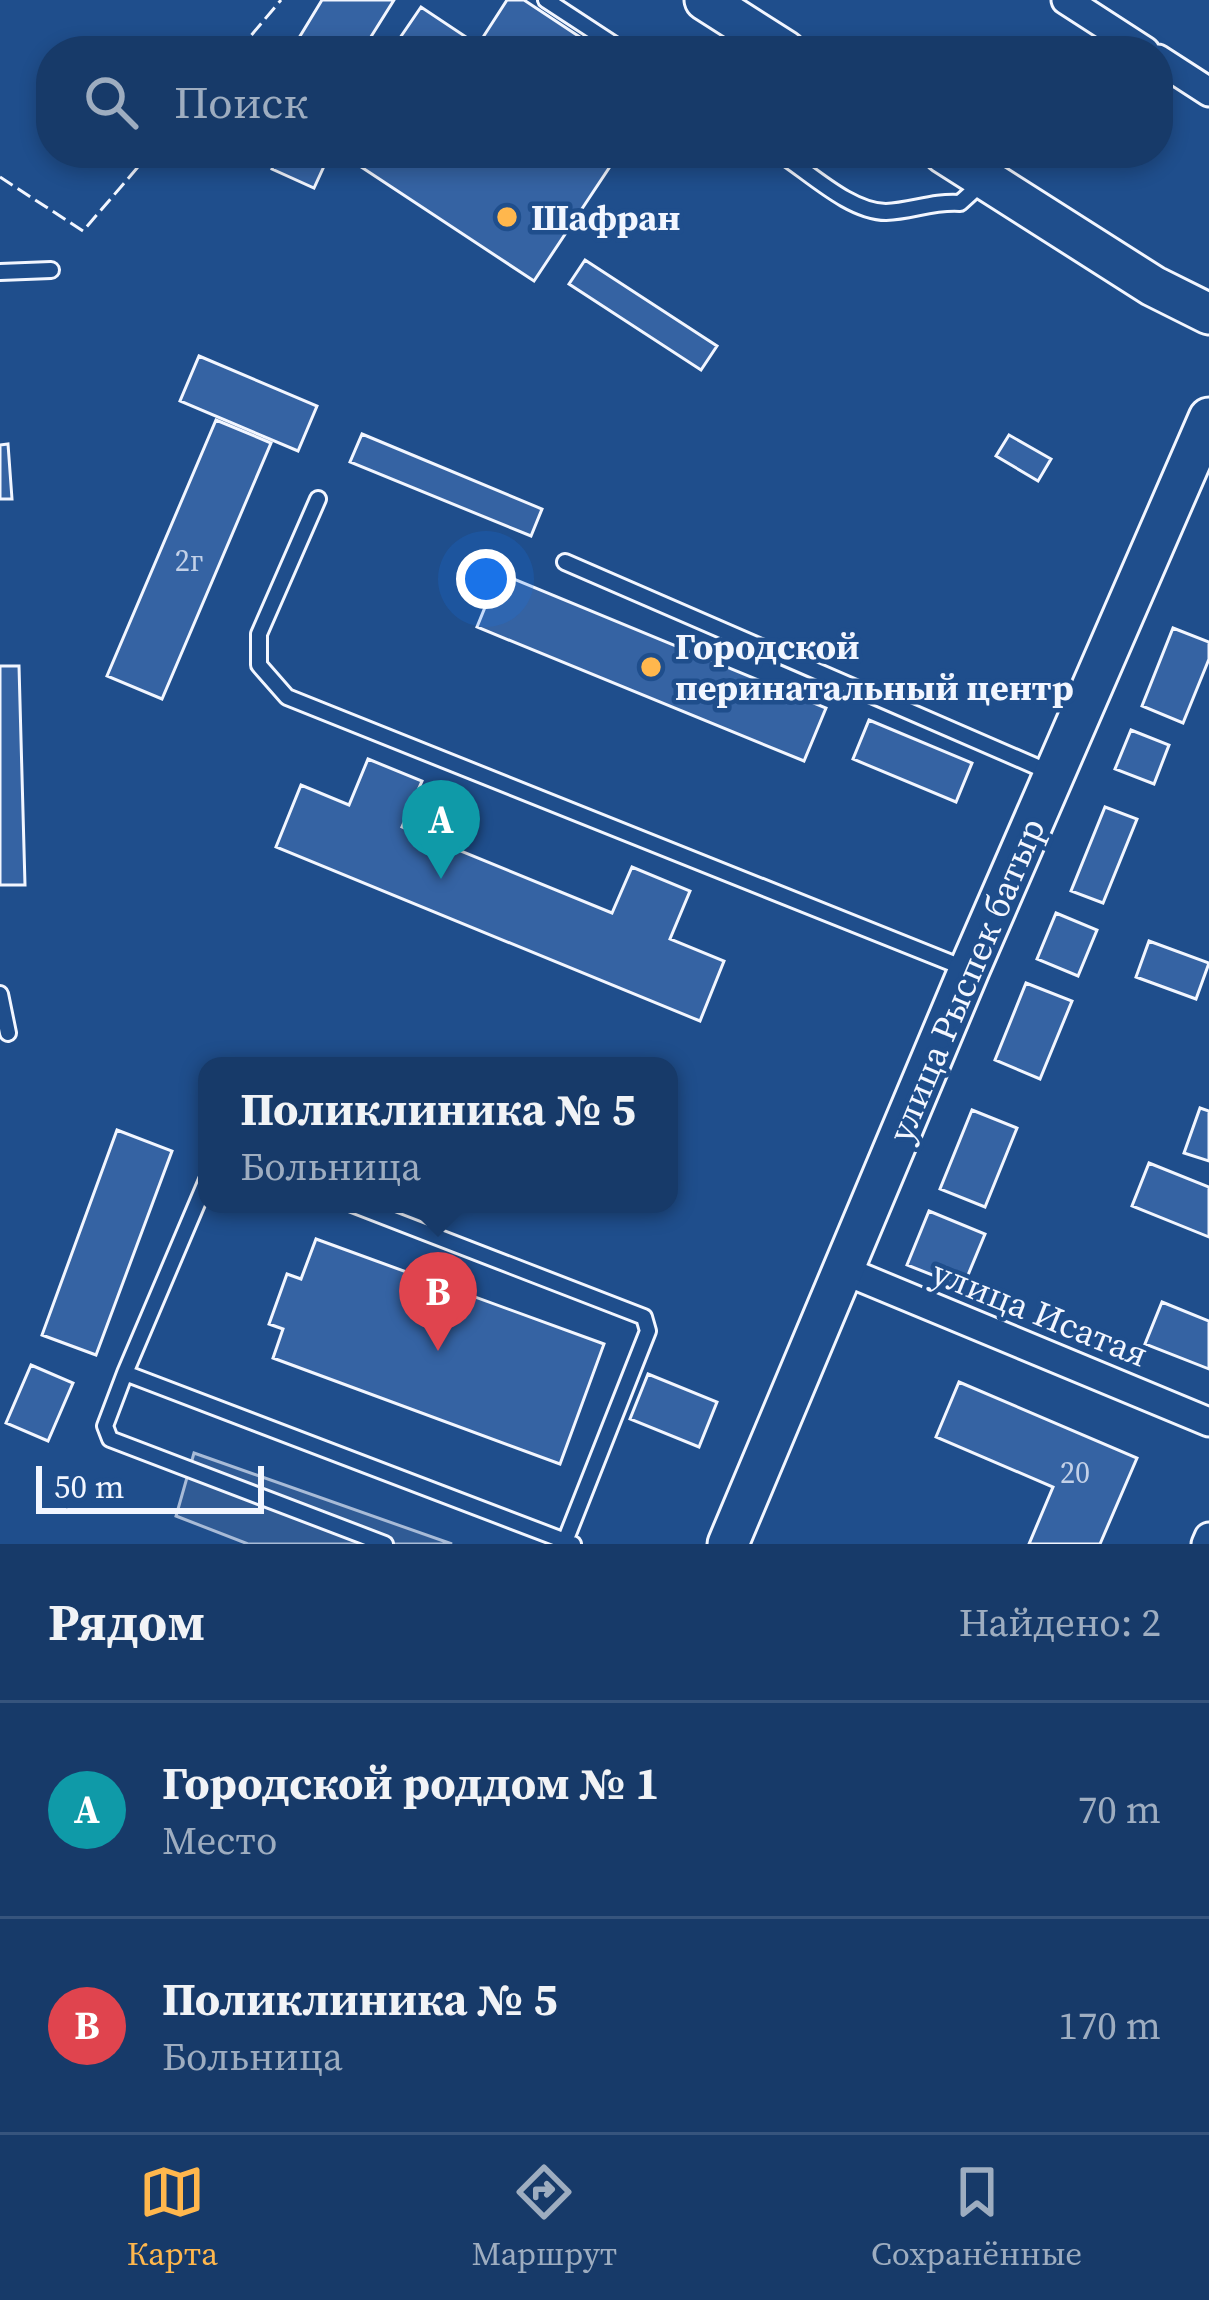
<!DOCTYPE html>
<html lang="ru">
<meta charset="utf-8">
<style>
:root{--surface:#173a69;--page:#244571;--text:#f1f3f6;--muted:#9eadc0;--line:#36547d;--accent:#ffb74d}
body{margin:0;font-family:"Source Serif 4",serif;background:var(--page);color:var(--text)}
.scale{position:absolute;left:36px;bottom:30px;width:228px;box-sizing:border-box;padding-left:12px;border:6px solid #f2f6ff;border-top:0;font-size:33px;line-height:42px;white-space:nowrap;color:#f2f6ff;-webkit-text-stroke:9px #1f4e8c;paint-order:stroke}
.you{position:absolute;left:486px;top:579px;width:42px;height:42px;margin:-30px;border:9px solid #fff;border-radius:50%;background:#1a73e8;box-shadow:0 0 0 18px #1a73e833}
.badge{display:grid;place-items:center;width:78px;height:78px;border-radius:50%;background:var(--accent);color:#fff;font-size:39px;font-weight:700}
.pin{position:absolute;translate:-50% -99px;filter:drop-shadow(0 3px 6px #0008)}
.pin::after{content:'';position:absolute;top:63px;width:42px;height:36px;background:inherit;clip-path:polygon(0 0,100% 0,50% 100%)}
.popup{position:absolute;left:198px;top:1057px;width:480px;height:156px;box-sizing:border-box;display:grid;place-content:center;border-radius:24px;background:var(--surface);filter:drop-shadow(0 3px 9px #0005);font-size:39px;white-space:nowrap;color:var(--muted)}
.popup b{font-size:45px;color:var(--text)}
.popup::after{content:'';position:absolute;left:50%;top:100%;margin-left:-24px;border:24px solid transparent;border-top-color:var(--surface)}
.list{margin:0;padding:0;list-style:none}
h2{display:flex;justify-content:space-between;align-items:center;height:156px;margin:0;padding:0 48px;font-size:51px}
h2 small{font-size:39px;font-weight:400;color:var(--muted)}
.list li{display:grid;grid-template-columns:78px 1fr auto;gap:36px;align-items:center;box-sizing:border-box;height:216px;padding:0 48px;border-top:3px solid var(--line)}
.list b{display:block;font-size:45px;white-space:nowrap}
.list p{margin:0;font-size:39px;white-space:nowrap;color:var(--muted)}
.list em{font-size:39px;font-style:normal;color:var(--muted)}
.icon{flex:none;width:66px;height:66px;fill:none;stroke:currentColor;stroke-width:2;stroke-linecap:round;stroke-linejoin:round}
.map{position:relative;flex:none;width:1209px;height:1544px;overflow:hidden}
.search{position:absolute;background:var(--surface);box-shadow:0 6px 18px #0003;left:36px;right:36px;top:36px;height:132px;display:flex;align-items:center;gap:30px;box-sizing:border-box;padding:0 42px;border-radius:48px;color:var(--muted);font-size:45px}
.sheet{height:588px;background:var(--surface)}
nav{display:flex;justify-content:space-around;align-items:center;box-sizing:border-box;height:168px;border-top:3px solid var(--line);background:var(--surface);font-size:33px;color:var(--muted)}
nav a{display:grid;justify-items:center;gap:6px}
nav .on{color:var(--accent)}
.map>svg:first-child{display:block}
.built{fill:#305b95;stroke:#a8bbd7;stroke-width:3}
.building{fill:#3563a3;stroke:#f2f6ff;stroke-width:3}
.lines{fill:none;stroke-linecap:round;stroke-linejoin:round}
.lane-casing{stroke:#f2f6ff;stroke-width:20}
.street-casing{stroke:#f2f6ff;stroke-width:33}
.secondary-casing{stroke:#f2f6ff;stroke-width:45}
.lane{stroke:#1f4e8c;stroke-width:14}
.street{stroke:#1f4e8c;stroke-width:27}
.secondary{stroke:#1f4e8c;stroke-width:39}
.fence{stroke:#f2f6ff;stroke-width:3;stroke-dasharray:15 6;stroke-linecap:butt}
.poi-dot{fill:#ffb74d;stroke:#1f4e8c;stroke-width:4.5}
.labels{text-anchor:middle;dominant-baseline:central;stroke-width:9;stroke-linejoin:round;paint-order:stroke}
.number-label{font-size:30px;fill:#c3d1e8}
.poi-label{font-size:36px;font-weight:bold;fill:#f2f6ff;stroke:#1f4e8c;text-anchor:start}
.street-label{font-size:36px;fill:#f2f6ff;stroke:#1f4e8c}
</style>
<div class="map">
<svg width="1209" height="1544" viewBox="0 0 1209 1544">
<rect width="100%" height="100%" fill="#1f4e8c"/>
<path class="built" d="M194 1453 452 1544H248L176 1516Z"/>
<path class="building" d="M322 0H394L362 51H291Z
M507 0H524L601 51H391L421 7 478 45Z
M279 153H300L325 164 314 188 272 169Z
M340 153H619L534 281Z
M585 260 717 346 701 370 569 284Z
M199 356 317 406 298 451 180 401Z
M216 420 271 443 162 699 107 676Z
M362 434 542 509 531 536 350 462Z
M1009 435 1051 459 1038 481 996 456Z
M8 444 12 499H0V445Z
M499 573 826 708 804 761 477 627Z
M1173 628 1209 642V659L1183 723 1142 706Z
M0 666H19L25 885H0Z
M869 720 972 763 956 802 853 759Z
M1131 730 1169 745 1154 784 1115 769Z
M368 759 422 781 402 827 612 913 632 867 690 891 670 939 724 961 700 1021 276 847 301 785 349 805Z
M1105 807 1137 819 1103 903 1071 891Z
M1056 913 1097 930 1078 976 1037 959Z
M1149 941 1209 963 1196 999 1136 977Z
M1026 983 1072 1001 1040 1079 995 1060Z
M1200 1108 1209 1111V1161L1184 1153Z
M972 1110 1017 1128 985 1207 940 1189Z
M117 1130 172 1151 96 1355 42 1335Z
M1149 1163 1209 1187V1237L1132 1206Z
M929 1211 985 1234 963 1287 907 1265Z
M316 1239 604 1344 560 1464 273 1358 283 1329 269 1324 287 1274 301 1279Z
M1162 1302 1209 1321V1369L1145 1344Z
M31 1365 73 1383 48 1441 6 1423Z
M648 1374 717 1402 699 1447 630 1419Z
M959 1382 1137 1458 1100 1544H1029L1053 1487 936 1437Z"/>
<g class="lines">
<g class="lane-casing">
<path id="lane" d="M546 0 624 51
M779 153C809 172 850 212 886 212 912 211 933 201 960 203L982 183
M0 272 51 270
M318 499 259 634V665L287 697 964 968
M565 562 1049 772
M0 994 8 1033
M207 1180 125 1373 573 1544
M352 1204 644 1317 648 1331 564 1544
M125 1373 105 1426 110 1439 385 1544"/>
</g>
<g class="street-casing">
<path id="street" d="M1066 0 1145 51
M1158 59 1209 92
M843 1270 1209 1422
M1206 1544 1209 1537"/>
</g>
<g class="secondary-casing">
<path id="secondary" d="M705 0 785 51
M944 153 1153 286 1209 314
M728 1544 969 970 1209 418"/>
</g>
<use href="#lane" class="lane"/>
<use href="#street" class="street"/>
<use href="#secondary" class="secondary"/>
<path class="fence" d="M238 51 281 0
M0 177 83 231 150 153"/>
</g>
<g class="poi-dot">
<circle cx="507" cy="217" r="12"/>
<circle cx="651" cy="667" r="12"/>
</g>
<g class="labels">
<g class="number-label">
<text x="189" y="560">2г</text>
<text x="1075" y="1472">20</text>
</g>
<g class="poi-label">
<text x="531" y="217">Шафран</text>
<text x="675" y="646">Городской<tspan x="675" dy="41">перинатальный центр</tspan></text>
</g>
<g class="street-label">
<text transform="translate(966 980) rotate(-67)">улица Рыспек батыр</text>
<text transform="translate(1040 1313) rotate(22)">улица Исатая</text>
</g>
</g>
</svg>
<div class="scale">50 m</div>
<div class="you"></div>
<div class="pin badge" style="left:441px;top:879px;background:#0f9aa8">A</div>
<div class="pin badge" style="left:438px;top:1351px;background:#e0444e">B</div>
<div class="popup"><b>Поликлиника № 5</b>Больница</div>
<div class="search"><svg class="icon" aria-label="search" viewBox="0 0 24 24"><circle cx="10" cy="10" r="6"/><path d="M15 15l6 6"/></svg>Поиск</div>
</div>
<section class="sheet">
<h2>Рядом<small>Найдено: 2</small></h2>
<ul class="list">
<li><span class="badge" style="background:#0f9aa8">A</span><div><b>Городской роддом № 1</b><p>Место</p></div><em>70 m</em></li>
<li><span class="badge" style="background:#e0444e">B</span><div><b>Поликлиника № 5</b><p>Больница</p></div><em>170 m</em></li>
</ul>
</section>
<nav>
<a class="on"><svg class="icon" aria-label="map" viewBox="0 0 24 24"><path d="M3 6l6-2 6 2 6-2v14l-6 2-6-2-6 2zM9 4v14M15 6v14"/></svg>Карта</a>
<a><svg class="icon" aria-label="directions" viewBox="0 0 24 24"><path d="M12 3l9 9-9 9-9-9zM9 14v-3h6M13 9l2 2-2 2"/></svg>Маршрут</a>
<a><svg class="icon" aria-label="saved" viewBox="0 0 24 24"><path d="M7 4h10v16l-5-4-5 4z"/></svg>Сохранённые</a>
</nav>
